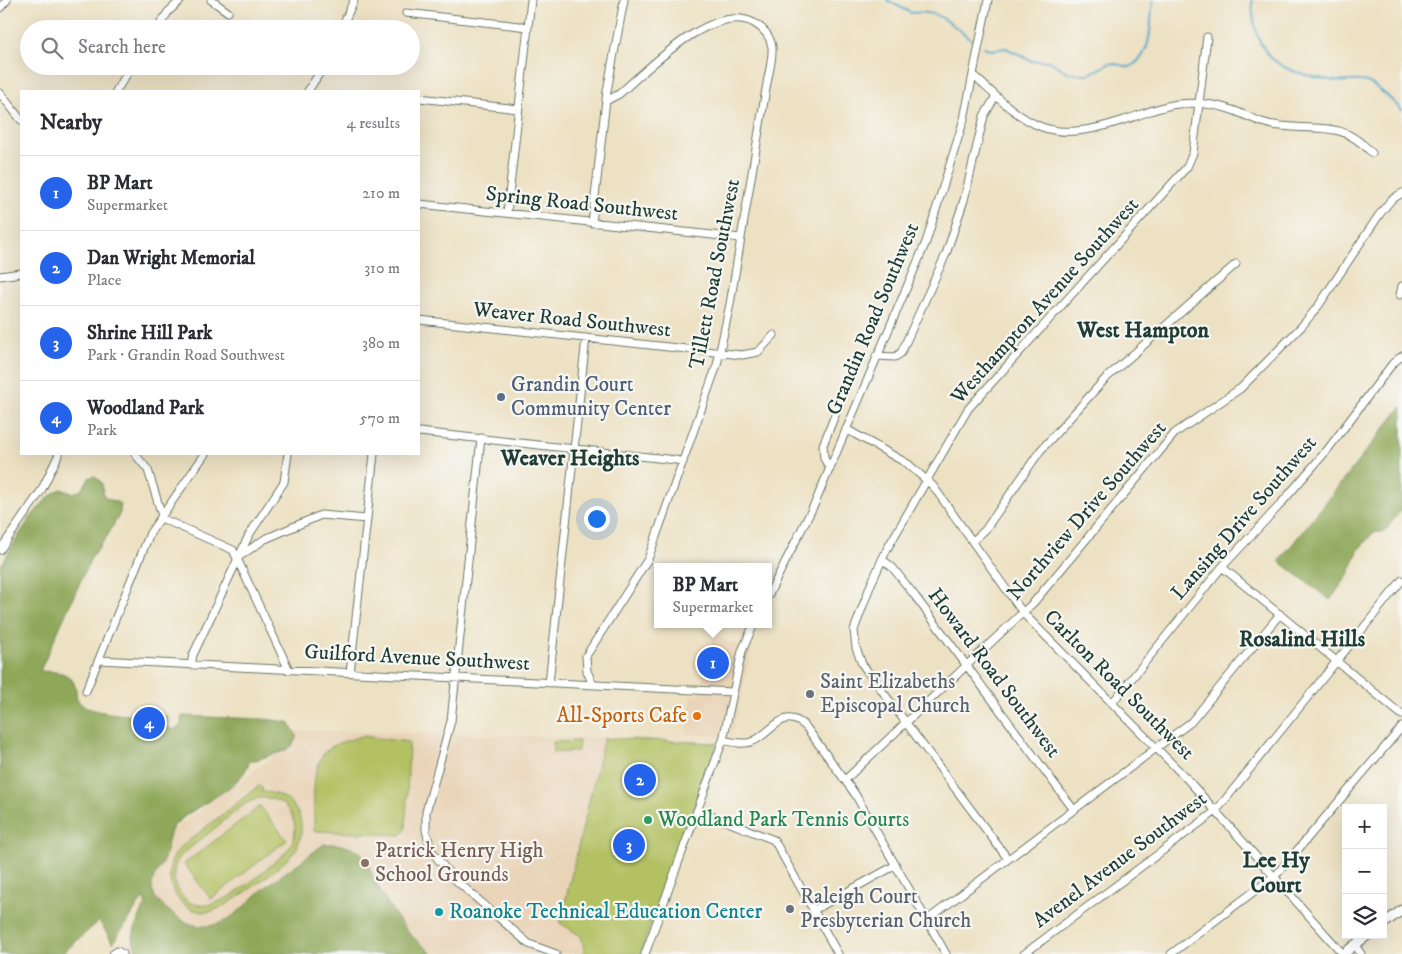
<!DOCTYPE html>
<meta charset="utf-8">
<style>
:root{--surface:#fff;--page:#f2f2f3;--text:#2b2b33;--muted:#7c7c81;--line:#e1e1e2;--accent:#2563eb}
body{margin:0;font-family:"IM FELL DW Pica",serif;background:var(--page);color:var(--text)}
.controls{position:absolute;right:15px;bottom:15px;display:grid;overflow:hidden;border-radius:0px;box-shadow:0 5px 20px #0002}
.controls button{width:45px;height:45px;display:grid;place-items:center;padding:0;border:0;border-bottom:1px solid var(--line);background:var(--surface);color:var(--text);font:25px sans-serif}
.you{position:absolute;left:596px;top:518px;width:18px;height:18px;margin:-12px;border:4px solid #fff;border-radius:50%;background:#1a73e8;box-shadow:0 0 0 8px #1a73e833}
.badge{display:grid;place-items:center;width:32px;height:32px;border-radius:50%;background:var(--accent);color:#fff;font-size:16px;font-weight:700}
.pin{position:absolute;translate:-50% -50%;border:2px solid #fff;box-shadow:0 1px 5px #0006}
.popup{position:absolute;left:654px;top:563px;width:118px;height:65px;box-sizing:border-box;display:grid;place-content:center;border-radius:0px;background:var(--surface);filter:drop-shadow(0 1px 4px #0005);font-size:16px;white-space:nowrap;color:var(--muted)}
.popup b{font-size:19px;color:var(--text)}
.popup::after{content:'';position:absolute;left:50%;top:100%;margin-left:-10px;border:10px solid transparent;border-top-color:var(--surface)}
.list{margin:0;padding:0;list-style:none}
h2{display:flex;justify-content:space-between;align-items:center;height:65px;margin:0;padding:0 20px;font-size:21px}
h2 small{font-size:16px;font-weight:400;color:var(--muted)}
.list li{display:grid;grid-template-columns:32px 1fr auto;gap:15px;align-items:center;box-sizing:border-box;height:75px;padding:0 20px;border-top:1px solid var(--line)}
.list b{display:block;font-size:19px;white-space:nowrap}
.list p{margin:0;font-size:16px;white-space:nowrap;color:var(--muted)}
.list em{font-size:16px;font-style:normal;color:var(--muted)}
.icon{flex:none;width:28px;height:28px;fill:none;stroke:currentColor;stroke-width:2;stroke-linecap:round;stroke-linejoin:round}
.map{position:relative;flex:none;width:1402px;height:954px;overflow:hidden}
.search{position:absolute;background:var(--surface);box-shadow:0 5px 20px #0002;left:20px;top:20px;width:400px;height:55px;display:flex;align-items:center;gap:12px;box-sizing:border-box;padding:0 18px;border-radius:28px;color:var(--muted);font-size:19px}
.panel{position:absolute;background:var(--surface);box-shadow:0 5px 20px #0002;left:20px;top:90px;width:400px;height:365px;border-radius:0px}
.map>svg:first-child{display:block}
.built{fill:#e9d4b8}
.green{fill:#b3c163;stroke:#697f4c;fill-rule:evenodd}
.forest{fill:#8ea759;stroke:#567246}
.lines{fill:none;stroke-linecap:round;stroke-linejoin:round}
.stream{stroke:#4ba5c9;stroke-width:2}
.minor-casing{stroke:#677666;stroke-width:9}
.major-casing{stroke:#677666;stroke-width:11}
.minor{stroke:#fff;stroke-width:7}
.major{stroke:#fff;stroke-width:9}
.service-dot{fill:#5c6f8a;stroke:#f6f6f2;stroke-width:2}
.worship-dot{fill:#6b7280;stroke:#f6f6f2;stroke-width:2}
.food-dot{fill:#e8710a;stroke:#f6f6f2;stroke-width:2}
.leisure-dot{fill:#2e9e5b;stroke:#f6f6f2;stroke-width:2}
.education-dot{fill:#8d6e63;stroke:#f6f6f2;stroke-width:2}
.culture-dot{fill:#0f9aa8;stroke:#f6f6f2;stroke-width:2}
.labels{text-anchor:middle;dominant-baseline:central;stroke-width:4.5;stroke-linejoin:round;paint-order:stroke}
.street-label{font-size:21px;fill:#1f3d34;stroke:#f6f6f2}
.service-label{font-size:21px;fill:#4e5e75;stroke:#f6f6f2;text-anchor:start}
.worship-label{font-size:21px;fill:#5b616d;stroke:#f6f6f2;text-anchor:start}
.food-label{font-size:21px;fill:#c56008;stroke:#f6f6f2;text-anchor:end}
.leisure-label{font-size:21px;fill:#27864d;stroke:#f6f6f2;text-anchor:start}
.education-label{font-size:21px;fill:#785e54;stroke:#f6f6f2;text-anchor:start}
.culture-label{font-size:21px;fill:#0d838f;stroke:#f6f6f2;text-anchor:start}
.neighbourhood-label{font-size:22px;font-weight:bold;fill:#1f3d34;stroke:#f6f6f2}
</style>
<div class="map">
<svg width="1402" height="954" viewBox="0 0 1402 954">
<rect width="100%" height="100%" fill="#f6f6f2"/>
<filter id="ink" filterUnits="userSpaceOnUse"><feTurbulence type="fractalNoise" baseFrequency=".02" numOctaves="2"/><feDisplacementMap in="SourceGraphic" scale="10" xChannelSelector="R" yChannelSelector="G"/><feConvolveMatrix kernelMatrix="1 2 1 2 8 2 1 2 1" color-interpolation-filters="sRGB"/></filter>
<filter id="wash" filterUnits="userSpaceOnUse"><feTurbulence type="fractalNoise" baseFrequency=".0096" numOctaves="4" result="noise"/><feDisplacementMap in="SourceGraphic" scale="20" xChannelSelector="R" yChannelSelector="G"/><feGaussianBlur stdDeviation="1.12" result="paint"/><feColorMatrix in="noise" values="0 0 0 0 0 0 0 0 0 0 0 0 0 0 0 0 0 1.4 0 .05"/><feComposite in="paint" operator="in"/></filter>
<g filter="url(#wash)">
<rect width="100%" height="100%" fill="#ede1c3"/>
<path class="built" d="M714 636 751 651 732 737 687 734 691 696 700 695 704 662Z
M298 730 604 738 560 923 581 936 584 949 583 954H134L129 944 163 838 278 753Z"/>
<path class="green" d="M362 736 409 742 406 828 401 835 314 831C315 807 309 770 326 751 335 742 351 740 362 736Z
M604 738 717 743 640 954H583L584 949 581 936 560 923Z
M579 741 578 751 553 753V742Z
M260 785 263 790 261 792C279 792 294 801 300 818 303 829 301 841 295 851 286 864 224 911 208 912 172 913 156 868 183 845ZM258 798C292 794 307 833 283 855 260 873 203 933 178 890 172 879 173 868 179 857L245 804Z
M260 806 287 840 211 899 184 864Z"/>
<path class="forest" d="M1402 406V509L1384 532H1374L1359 549 1347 577 1330 600 1279 561Z
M95 476 102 483 104 497 121 504 120 513 108 535 91 558 40 671C55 672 73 670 76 690 76 696 77 700 81 704 95 716 149 716 168 716L167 726 173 730 181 726 182 716 263 719 289 722 297 736 292 746 284 751 249 762C241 791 194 804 175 825 167 833 168 851 163 861 160 868 152 878 152 885 150 900 173 914 184 921 195 927 209 928 220 923 237 916 249 901 262 890 282 874 304 860 324 844 336 843 351 846 361 853 369 860 369 868 373 877 383 897 398 922 414 938 420 944 427 948 432 954H138C128 935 137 922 146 905L143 898 113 943 99 921 62 954H0V567C15 543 35 502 61 489L72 493 80 491 90 477Z"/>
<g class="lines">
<path class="stream" d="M887 0 911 13C942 9 950 25 974 41
M1252 0C1254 60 1279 72 1335 81 1346 83 1358 78 1369 83 1382 89 1392 101 1402 110
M984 47 990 50 1006 48 1031 61H1049L1069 73 1079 74H1089L1111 63 1130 67C1155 53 1149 23 1153 0"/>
</g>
</g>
<g filter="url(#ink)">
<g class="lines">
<g class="minor-casing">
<path id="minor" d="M211 0 228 12
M0 8 7 0
M406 13 528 27
M157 29 168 12 181 0
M341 29 354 0
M973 75C1028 126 1047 146 1124 120 1141 115 1160 106 1178 104 1197 102 1217 104 1235 111 1250 117 1264 125 1281 126 1321 131 1341 120 1372 153
M116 91 132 66
M308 91 324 66
M0 93 21 120
M419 98 518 109
M419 204 741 238
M507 213 531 0
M592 223 607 91 624 0
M0 276 21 273
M1400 295 1402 286
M419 320 742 355 758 352 774 335
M876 356 895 357 901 353 946 254 964 200 984 116 996 96
M846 429 908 464 933 486 1023 613 1187 779 1343 954
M419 432 676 460 683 462
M481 438 451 721 426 812V830L431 850 451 876 529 944 556 954
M135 454 148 470 163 519 233 550 289 670
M830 469 824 458 823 445 849 380
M973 541 985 530 1040 451 1105 379 1236 264
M0 550 41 491 59 454
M240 556 265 539 321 515 367 519
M882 559 893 568 915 596 1074 810
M1222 567 1402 715
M768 596 815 503 926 242 964 119 988 0
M99 660 733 692
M191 665 193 655 249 535 284 482 288 454
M350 673 374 454
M549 683 586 338
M593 685 587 671 586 656 648 559 717 365 730 304 766 89C768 75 773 60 772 47 770 36 763 28 754 23 714 1 648 69 619 94L606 101
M86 691 150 533 205 454
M1112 703 1222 567 1278 507 1328 449 1393 363 1402 356
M723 740C732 742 742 745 751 742 771 736 781 704 806 727L855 794 946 954
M846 779 1034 602 1175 433 1241 388 1302 326 1319 305 1379 215 1391 200 1402 193
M697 810 774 840 838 954
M1008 859 862 664 856 648 854 630 871 584 887 549 968 409 1187 167 1193 153 1207 37
M814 910 896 865
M927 920 1191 722 1280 614
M1355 945 1361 954
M113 954 117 951 123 954
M645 954 723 740 742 651 754 624
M1024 954 1216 811 1402 580
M1171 954 1277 874 1402 727"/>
</g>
<g class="major-casing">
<path id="major" d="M1383 924 1402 910
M1343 954 1368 935"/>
</g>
<use href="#minor" class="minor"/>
<use href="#major" class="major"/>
</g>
</g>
<circle class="service-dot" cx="501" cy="397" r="5"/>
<g class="worship-dot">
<circle cx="810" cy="694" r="5"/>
<circle cx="790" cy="909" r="5"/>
</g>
<circle class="food-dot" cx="697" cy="716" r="5"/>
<circle class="leisure-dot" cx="648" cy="820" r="5"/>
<circle class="education-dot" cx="365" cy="863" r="5"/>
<circle class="culture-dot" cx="439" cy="912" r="5"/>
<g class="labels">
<g class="street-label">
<text transform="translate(582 204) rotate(6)">Spring Road Southwest</text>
<text transform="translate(715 274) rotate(-79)">Tillett Road Southwest</text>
<text transform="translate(1045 301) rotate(-48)">Westhampton Avenue Southwest</text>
<text transform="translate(873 319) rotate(-67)">Grandin Road Southwest</text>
<text transform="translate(572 320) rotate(6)">Weaver Road Southwest</text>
<text transform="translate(1087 511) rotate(-49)">Northview Drive Southwest</text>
<text transform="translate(1244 518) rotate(-49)">Lansing Drive Southwest</text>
<text transform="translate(417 658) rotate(3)">Guilford Avenue Southwest</text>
<text transform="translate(994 673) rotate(53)">Howard Road Southwest</text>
<text transform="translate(1119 685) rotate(45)">Carlton Road Southwest</text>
<text transform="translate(1120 860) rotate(-37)">Avenel Avenue Southwest</text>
</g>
<g class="service-label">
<text x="511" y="385">Grandin Court<tspan x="511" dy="24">Community Center</tspan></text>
</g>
<g class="worship-label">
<text x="820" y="682">Saint Elizabeths<tspan x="820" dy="24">Episcopal Church</tspan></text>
<text x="800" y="897">Raleigh Court<tspan x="800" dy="24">Presbyterian Church</tspan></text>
</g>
<g class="food-label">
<text x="687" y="716">All-Sports Cafe</text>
</g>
<g class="leisure-label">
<text x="658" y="820">Woodland Park Tennis Courts</text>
</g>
<g class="education-label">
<text x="375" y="851">Patrick Henry High<tspan x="375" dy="24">School Grounds</tspan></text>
</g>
<g class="culture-label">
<text x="449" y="912">Roanoke Technical Education Center</text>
</g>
<g class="neighbourhood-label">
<text x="1143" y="330">West Hampton</text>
<text x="570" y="458">Weaver Heights</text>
<text x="1302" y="639">Rosalind Hills</text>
<text x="1276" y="860">Lee Hy<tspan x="1276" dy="25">Court</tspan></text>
</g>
</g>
</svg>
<div class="controls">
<button>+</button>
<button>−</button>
<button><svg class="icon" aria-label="layers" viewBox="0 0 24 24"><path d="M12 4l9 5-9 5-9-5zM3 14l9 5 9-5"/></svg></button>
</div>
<div class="you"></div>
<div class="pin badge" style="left:713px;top:663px">1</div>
<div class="popup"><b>BP Mart</b>Supermarket</div>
<div class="pin badge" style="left:640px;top:780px">2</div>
<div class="pin badge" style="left:629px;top:845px">3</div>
<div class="pin badge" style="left:149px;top:723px">4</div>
<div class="search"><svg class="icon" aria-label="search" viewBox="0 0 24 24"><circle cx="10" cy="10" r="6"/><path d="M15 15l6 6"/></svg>Search here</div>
<section class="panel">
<h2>Nearby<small>4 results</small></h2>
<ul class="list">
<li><span class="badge">1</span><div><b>BP Mart</b><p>Supermarket</p></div><em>210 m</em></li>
<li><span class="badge">2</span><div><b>Dan Wright Memorial</b><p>Place</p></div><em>310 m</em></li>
<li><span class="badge">3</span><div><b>Shrine Hill Park</b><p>Park · Grandin Road Southwest</p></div><em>380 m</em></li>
<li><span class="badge">4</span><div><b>Woodland Park</b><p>Park</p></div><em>570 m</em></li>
</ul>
</section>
</div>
